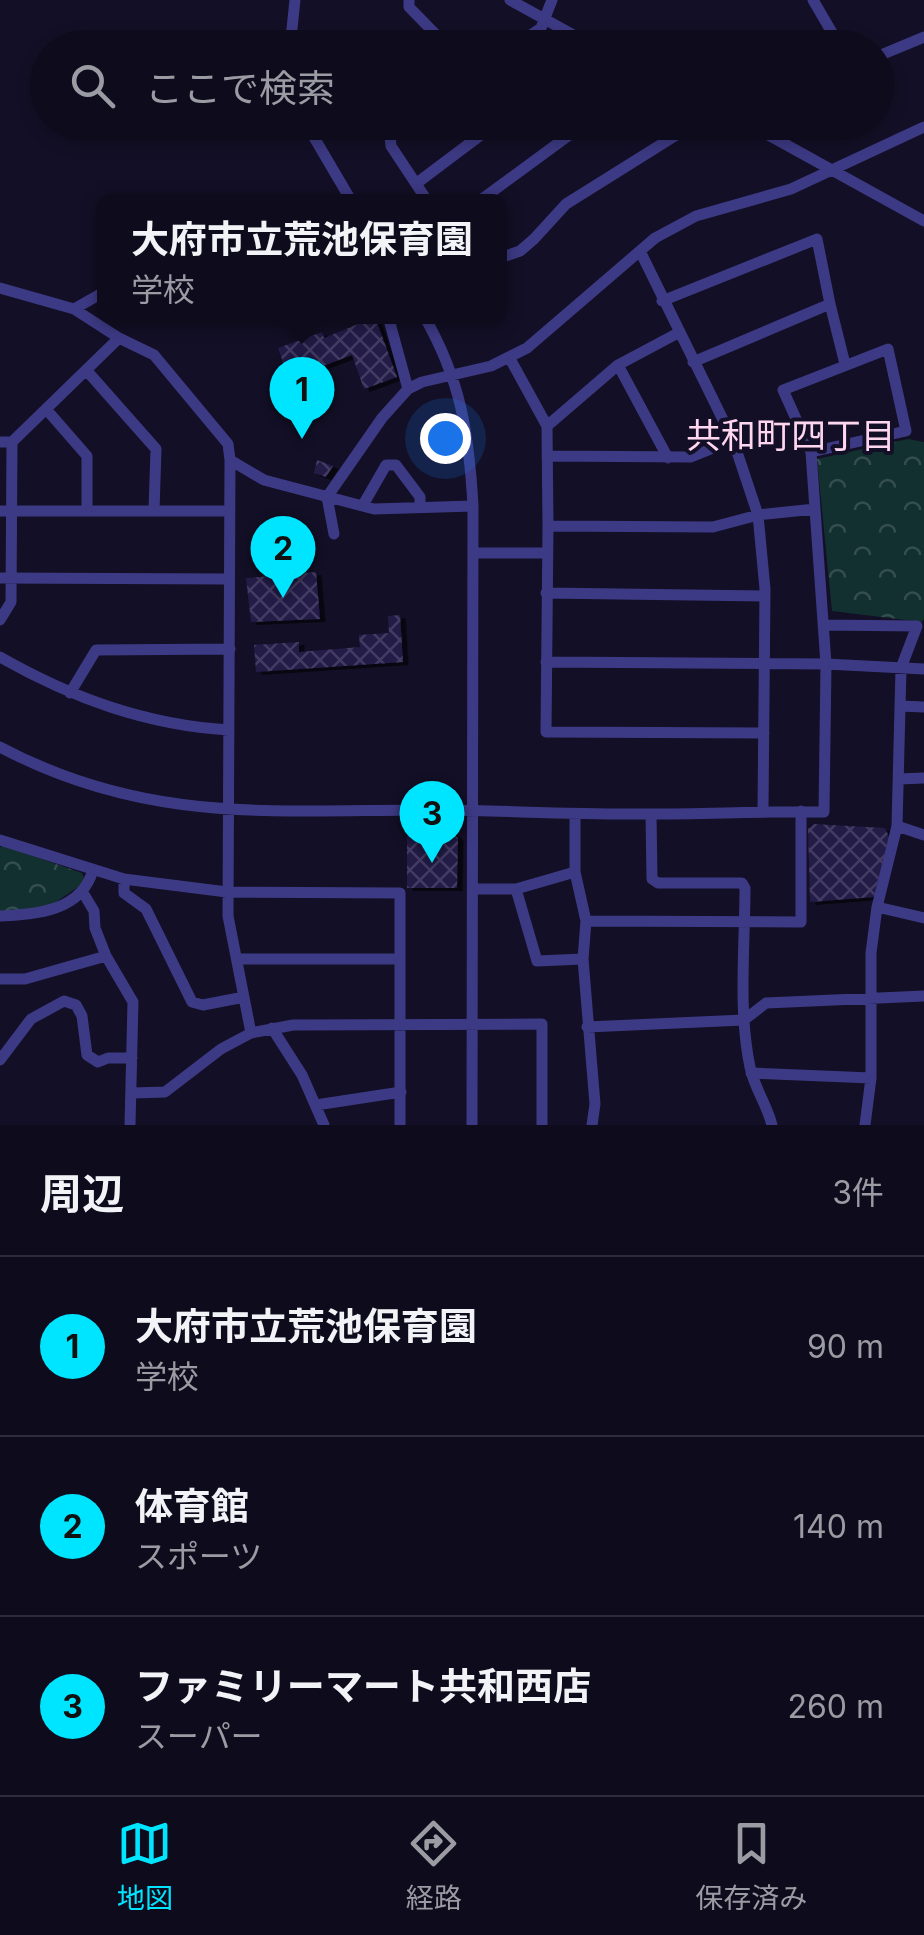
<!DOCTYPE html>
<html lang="ja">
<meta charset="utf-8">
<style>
:root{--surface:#0e0b1c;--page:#1c1929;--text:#f1f3f6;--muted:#9b9ba3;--line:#2e2b3b;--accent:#00e5ff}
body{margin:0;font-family:Inter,"Noto Sans JP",sans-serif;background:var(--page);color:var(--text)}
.you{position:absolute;left:445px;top:438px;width:35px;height:35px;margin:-25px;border:8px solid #fff;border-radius:50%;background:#1a73e8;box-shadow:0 0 0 15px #1a73e833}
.badge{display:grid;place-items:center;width:65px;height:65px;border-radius:50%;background:var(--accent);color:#111;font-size:32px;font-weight:700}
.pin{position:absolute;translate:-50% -82px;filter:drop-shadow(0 2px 5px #0008)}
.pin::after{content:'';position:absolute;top:52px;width:35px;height:30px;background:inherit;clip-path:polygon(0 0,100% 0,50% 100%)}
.popup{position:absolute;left:97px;top:194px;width:410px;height:130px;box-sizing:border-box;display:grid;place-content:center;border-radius:15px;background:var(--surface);filter:drop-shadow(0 2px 8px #0005);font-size:32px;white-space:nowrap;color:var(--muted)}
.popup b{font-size:38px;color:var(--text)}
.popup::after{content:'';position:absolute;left:50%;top:100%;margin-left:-20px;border:20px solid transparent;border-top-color:var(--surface)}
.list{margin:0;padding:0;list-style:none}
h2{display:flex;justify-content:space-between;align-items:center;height:130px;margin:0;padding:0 40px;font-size:42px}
h2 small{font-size:32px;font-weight:400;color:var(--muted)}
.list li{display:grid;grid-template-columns:65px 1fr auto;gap:30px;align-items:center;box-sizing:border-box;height:180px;padding:0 40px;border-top:2px solid var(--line)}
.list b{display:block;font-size:38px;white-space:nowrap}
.list p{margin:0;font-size:32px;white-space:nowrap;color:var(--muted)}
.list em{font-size:32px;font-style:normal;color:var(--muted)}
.icon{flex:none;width:55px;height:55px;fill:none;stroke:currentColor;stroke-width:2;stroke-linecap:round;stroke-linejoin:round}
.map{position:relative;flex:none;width:924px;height:1125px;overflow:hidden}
.search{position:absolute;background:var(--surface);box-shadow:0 5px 15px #0003;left:30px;right:30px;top:30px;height:110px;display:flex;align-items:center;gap:25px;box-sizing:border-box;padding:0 35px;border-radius:55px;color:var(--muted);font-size:38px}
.sheet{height:670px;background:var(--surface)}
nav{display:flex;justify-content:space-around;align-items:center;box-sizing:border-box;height:140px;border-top:2px solid var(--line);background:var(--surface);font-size:28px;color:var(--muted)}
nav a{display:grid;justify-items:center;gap:5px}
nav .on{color:var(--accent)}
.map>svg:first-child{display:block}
.park{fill:url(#park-crowns)}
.water{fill:url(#water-rules)}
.building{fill:url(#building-cross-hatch);filter:url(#shadow)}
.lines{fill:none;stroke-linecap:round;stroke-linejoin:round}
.minor{stroke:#3d3a85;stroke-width:11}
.labels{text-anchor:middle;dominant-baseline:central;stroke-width:8;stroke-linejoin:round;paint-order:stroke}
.neighbourhood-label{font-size:35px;fill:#ffd6f0;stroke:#130f26}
</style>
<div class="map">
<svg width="924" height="1125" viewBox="0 0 924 1125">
<defs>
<pattern id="park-crowns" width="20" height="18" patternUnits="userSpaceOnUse" patternTransform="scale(2.5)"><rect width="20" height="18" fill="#12302f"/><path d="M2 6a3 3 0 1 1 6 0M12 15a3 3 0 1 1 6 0" fill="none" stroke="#344d4e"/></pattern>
<pattern id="water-rules" width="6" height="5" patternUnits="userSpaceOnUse" patternTransform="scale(2.5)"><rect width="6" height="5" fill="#0c2248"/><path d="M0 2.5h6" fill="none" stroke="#2f4163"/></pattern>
<pattern id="building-cross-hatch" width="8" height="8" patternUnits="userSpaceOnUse" patternTransform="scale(2.5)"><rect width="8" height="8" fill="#241b47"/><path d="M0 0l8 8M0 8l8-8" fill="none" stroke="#433b63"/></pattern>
<filter id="shadow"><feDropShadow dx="5.5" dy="3" stdDeviation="0" flood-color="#0009"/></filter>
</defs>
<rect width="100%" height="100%" fill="#130f26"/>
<path class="park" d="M908 439 924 442V619L922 622 832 611 817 459Z
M4 846 82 873 84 878 81 885 44 910 0 911V847Z"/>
<path class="water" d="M298 534 301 562 257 565 254 538Z"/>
<path class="building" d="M375 317 397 377 364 389 352 355 289 379 278 348 322 332 324 338Z
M317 460 333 466 326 477 314 473Z
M316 572 320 619 251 622 246 578Z
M400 615 403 662 256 672 254 645 299 642V652L360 647 359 635 389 633 388 616Z
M814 824 885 828 889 837 874 897 810 902 808 829Z
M407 829H448L458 838 457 888H407Z"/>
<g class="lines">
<path class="minor" d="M409 0V7L449 48
M510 0 597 48
M813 0 841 48
M290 48 295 0
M512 48 541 28 552 0
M876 57 924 37
M305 122 352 202
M408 122 390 136 391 146 428 202
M745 122 924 221
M417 183 498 122
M478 202 587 122
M640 251 733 440 758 515 765 589 763 811
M500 258 520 251 534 239 566 204 697 122
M0 288 74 309 119 338 154 355 228 444 230 460 264 480 374 509 473 506
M662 301 817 239 830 304
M74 309 104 292
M388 316 408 389
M424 316C461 380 469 434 473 506L472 1125
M888 349 906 431 811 452 783 390Z
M693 362 830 304 845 364
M618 365 668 458
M87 371 156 449 154 511
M46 409 87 456V511
M547 426 618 365 678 333
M0 442H12L119 338
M811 452 815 509
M547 456 691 457 733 440
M230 460 228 916 251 1033
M363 505 386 465H396L420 497V507
M0 511H229
M548 526 546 732 764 733
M334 534 327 497 382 418 408 389 422 382 491 366 527 348 655 238 696 216 791 189 924 127
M474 553H547
M0 578 229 579
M546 593 765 596
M0 620 11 602 12 442
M823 625 917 626 901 668 897 826 877 907 871 953V1078L865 1125
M0 657C72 698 146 725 229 730
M546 662 826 664 924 669
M70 693 96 650 230 649
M900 706 924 707
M0 747C151 827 282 809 445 810 513 811 581 815 650 814 708 814 766 811 824 812L826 664 815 509 758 515 713 527 548 526 547 426 509 357
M899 779 924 778
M575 814V872L586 921 583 959 595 1104 592 1125
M651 814 652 879 658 883H742L745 888C745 946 738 1010 750 1067 754 1087 767 1105 772 1125
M897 826 924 835
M0 840 124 879 227 892 400 893V1125
M124 879V893L146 909 192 1002 203 1005 244 997
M474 889H516L575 872
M516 889 537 961 583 959
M82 891 94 911 95 928 106 956 133 1002 130 1125
M877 907 924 918
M0 916C36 914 81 912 93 870
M586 921 801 922V811
M238 959H400
M0 979H25L106 956
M587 1027 744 1020 766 1003 924 996
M272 1028 302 1075 324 1125
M0 1060 31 1019 64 1001 76 1005 82 1016 87 1055 98 1062 108 1058H132
M751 1073 871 1078
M133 1093 165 1092 221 1049 251 1033 293 1025 542 1024V1125
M316 1105 401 1092"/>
</g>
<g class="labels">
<g class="neighbourhood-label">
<text x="791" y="435">共和町四丁目</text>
</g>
</g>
</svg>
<div class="you"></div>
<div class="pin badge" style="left:302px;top:439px">1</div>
<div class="popup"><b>大府市立荒池保育園</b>学校</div>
<div class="pin badge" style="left:283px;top:598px">2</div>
<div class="pin badge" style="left:432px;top:863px">3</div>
<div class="search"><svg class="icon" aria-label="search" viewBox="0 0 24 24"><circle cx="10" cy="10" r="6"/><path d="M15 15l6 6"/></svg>ここで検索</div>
</div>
<section class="sheet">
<h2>周辺<small>3件</small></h2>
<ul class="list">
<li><span class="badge">1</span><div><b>大府市立荒池保育園</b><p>学校</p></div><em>90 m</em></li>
<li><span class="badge">2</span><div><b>体育館</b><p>スポーツ</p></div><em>140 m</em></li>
<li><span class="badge">3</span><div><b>ファミリーマート共和西店</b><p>スーパー</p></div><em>260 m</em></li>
</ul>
</section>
<nav>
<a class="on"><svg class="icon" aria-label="map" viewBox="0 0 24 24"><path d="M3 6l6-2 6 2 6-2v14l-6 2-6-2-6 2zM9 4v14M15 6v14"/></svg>地図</a>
<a><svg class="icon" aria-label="directions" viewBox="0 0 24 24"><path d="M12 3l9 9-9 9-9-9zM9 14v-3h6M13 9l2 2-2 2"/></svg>経路</a>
<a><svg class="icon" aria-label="saved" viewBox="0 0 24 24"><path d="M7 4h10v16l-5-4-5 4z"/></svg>保存済み</a>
</nav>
